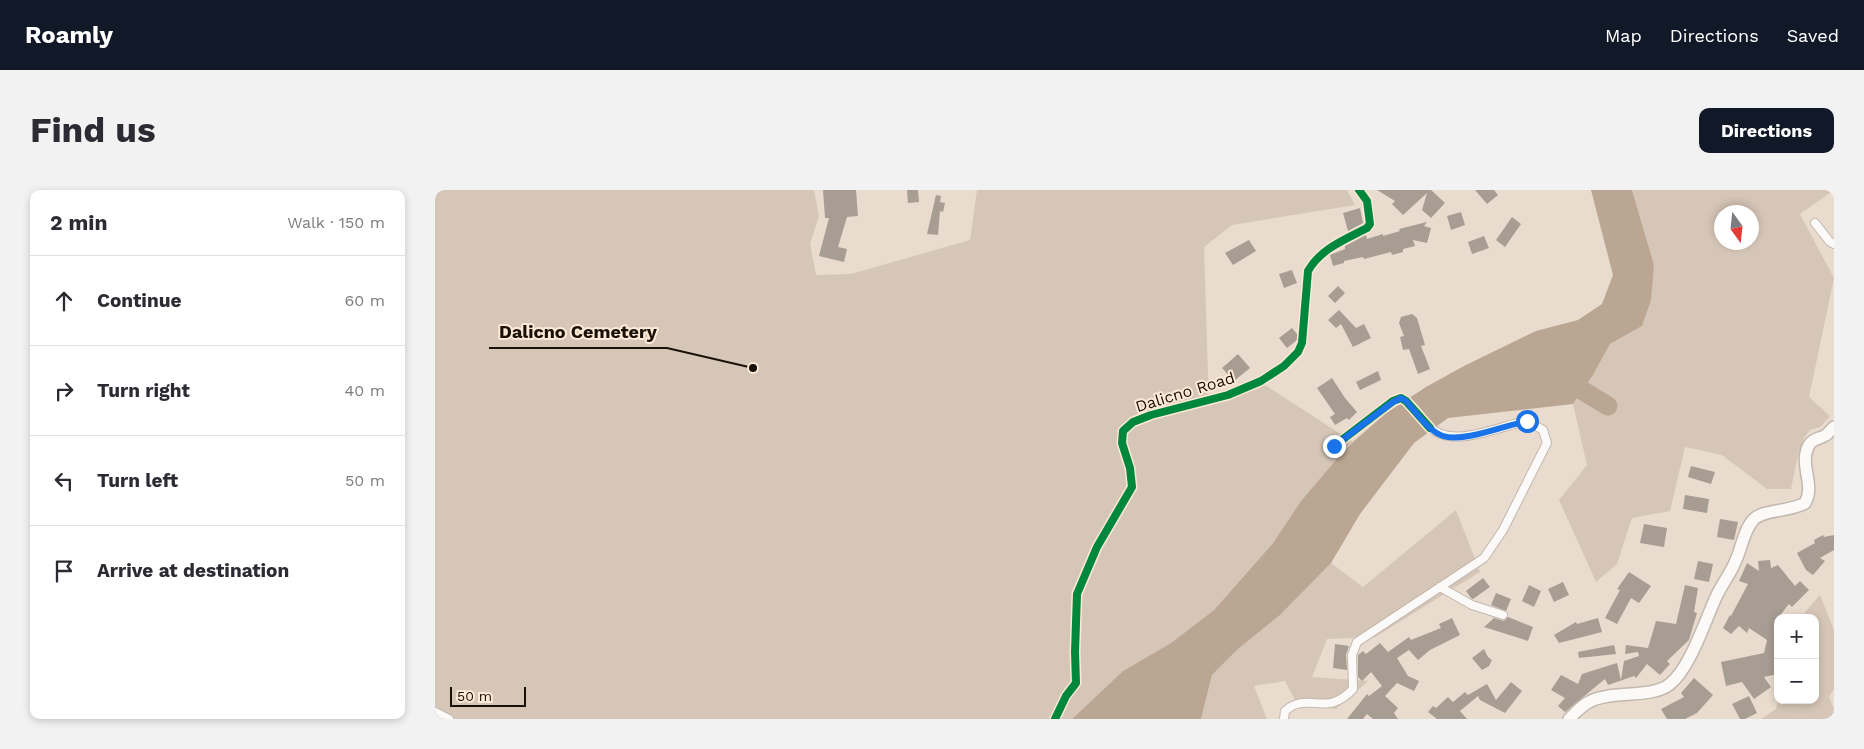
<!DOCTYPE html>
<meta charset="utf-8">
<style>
:root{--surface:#fff;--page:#f2f2f3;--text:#2b2b33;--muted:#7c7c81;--line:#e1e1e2;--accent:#111827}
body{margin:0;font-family:"Work Sans",sans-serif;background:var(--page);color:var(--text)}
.controls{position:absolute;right:15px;bottom:15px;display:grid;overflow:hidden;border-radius:10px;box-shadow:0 2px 8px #0003}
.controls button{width:45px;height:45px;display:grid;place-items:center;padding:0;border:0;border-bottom:1px solid var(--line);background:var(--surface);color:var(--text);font:25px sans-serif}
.compass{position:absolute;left:1279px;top:15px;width:45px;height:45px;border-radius:50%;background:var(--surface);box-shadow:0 2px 8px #0003;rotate:165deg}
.scale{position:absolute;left:15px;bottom:12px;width:76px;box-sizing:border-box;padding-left:5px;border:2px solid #191108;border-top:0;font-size:14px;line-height:18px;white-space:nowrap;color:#191108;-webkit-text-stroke:4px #fde9d6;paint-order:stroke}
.stop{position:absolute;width:15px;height:15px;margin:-11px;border:4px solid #1a73e8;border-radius:50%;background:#fff}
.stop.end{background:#1a73e8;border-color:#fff;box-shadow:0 1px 5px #0008}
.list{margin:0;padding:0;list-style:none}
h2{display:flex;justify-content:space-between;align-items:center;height:65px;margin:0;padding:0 20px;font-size:21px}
h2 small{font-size:16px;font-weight:400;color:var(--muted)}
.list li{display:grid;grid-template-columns:32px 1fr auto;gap:15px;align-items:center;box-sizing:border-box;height:90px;padding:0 20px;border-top:1px solid var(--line)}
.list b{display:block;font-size:19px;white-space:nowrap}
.list em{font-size:16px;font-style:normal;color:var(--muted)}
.icon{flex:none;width:28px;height:28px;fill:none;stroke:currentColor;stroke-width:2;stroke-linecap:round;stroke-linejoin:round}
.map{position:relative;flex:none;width:1399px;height:529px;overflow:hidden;border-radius:10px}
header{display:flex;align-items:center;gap:30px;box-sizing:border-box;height:70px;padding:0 25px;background:var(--accent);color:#fff}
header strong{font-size:24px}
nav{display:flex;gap:28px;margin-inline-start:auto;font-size:18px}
.intro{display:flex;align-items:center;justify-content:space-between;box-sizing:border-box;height:120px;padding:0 30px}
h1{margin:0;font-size:35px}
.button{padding:12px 22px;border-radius:10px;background:var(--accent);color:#fff;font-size:18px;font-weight:700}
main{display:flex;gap:30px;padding:0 30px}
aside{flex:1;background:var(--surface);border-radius:10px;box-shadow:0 2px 8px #0003}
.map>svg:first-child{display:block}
.green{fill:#d6c6b8;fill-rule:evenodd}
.water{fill:#bba693}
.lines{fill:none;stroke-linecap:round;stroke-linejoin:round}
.river{stroke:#bba693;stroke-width:19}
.building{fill:#a89d93}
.street-casing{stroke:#c3b8ae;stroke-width:10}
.secondary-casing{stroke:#c3b8ae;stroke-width:14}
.street{stroke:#fcfaf8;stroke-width:8}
.secondary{stroke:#fcfaf8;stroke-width:11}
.cycleway-casing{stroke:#fde9d6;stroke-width:11}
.cycleway{stroke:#00873e;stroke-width:8}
.route{stroke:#1a73e8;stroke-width:6}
.labels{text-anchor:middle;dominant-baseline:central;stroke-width:4;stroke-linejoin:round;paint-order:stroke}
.street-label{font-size:16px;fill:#191108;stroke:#fde9d6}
.leader{fill:none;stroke:#191108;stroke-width:2}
.callout-dot{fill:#191108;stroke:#fde9d6;stroke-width:2}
.callout-label{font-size:18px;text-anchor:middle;font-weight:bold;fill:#191108;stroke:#fde9d6;stroke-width:4;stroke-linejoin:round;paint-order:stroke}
</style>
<header>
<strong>Roamly</strong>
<nav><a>Map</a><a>Directions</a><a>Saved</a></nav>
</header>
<div class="intro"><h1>Find us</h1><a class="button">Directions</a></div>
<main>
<aside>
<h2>2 min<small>Walk · 150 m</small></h2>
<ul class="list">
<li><svg class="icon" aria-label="ahead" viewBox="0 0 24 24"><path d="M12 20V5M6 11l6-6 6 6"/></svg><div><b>Continue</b></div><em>60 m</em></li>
<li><svg class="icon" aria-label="right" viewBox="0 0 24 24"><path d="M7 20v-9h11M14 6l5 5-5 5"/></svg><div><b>Turn right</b></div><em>40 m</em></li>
<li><svg class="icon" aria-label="left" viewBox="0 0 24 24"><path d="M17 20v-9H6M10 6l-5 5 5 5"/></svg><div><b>Turn left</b></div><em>50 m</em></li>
<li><svg class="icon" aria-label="arrive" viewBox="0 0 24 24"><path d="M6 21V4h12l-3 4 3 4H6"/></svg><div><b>Arrive at destination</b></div></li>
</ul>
</aside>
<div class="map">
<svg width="1399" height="529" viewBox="0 0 1399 529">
<rect width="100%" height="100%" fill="#e9dbce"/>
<path class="green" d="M0 0H379L384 26 375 54 381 85 416 84 535 50 542 0H912L920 15 797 35 769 57 774 216 830 195 918 252 866 311 838 353 779 420 736 453 688 481 637 529H0Z
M1197 0H1399L1365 24 1399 88 1374 207 1395 226 1385 237 1375 240 1369 248 1363 265 1356 299H1332L1287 265 1250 257 1235 321 1197 328 1182 374 1161 392 1124 310 1152 275 1138 214 1158 185 1175 154 1207 136 1219 75ZM1286 22H1316V52H1286Z
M1021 320 1045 382 940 447 892 449 877 487 933 491 901 519 861 512 850 491 819 496 832 529H766L777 485 803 459 845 425 896 373 928 397Z
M1385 405 1399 440V499L1394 507 1399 519V529H1326L1341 519 1343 510H1380V428H1365Z"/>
<path class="water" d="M1156 0H1197L1219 75 1216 110 1207 136 1175 154 1158 185 1138 214 1013 228 979 253 925 324 896 373 845 425 803 459 777 485 766 529H637L688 481 736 453 779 420 838 353 866 311 901 270 918 252 950 224 991 197 1029 176 1101 141 1143 130 1167 114 1178 85Z"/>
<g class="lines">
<path class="river" d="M1125 187 1173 216"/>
</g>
<path class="building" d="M388 0H421L423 26 412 27 403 57 412 59 409 72 384 66 394 28H390Z
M472 0H483L484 12 473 13Z
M942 0H996L1010 13 996 28 987 20 992 3 968 25 957 14 960 11Z
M1040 0H1059L1063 5 1052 14Z
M501 5 506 6 505 12 510 13 508 22 505 21 503 45 492 44Z
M925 18 928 33 913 41 908 23Z
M1026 22 1030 35 1016 40 1012 26Z
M1077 27 1086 34 1070 57 1061 50Z
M992 32 989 36 996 38 992 53 978 50 980 56 968 59V62L957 65 956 62 929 69 928 67 909 71V73L898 76 895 65 910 59V56L931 45 932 49 948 44V46L965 41 964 39Z
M1049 46 1054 58 1037 64 1033 52Z
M814 50 821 61 798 75 790 63Z
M857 80 862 93 849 98 844 84Z
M903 96 910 103 900 113 893 106Z
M904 120 921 138 929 134 936 148 918 157 906 134 901 138 893 130Z
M977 124 982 128 990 155 986 156 995 179 983 184 974 159 968 160 965 147 969 146 964 133 966 127Z
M857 138 862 144V150L852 158 844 148Z
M803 164 815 178 799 191 787 178Z
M943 181 946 190 925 200 921 192Z
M897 188 910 208 922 222 914 230 912 228 900 235 895 227 900 224 882 198Z
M1256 276 1280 282 1276 294 1253 287Z
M1250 305 1274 309 1272 323 1248 319Z
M1285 329 1303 332 1299 350 1282 347Z
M1209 334 1232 338 1229 357 1205 353Z
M1388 345 1389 347 1399 345V360L1385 368 1390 371 1378 385 1371 380 1362 363 1380 353 1379 350Z
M1335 370 1336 378 1343 375 1360 396 1365 391 1374 400 1357 417 1354 414 1343 428V446L1340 454 1343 465V484L1329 487 1336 497 1319 509 1307 492 1291 496 1286 472 1329 463 1332 450 1314 438 1312 443 1304 436 1296 444 1288 438 1295 425 1296 426 1313 394 1304 391 1312 373 1324 381 1323 371Z
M1263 371 1278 374 1274 392 1259 389Z
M1194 382 1216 396 1204 413 1196 408 1182 434 1170 428 1185 400 1182 399Z
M1048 388 1055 397 1038 409 1036 408 1031 401Z
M1128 392 1134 405 1119 412 1113 399Z
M1094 395 1106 401 1099 417 1087 411Z
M1250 395 1263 398 1259 422 1262 423 1254 450 1232 471 1235 474 1225 485 1212 474 1201 488 1199 486 1173 495 1170 489 1130 522 1123 516 1130 508 1116 500 1126 485 1143 494 1147 484 1182 473 1186 490 1189 471 1204 466 1203 462 1190 464 1191 455 1213 458 1221 431 1241 434Z
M1061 403 1076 409 1071 421 1056 415Z
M1073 427 1098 437 1093 451 1049 437 1059 428 1069 431Z
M1017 428 1025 445 995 460 983 470 974 460 962 468 973 486 984 491 979 501 962 493 950 506 963 518 959 523 963 529H938L932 524 928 529H912L932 504 934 506 947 496 936 482 927 491 923 487V465L928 461 931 464 945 453 953 462 974 447 976 450 1006 438 1004 434Z
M1163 428 1167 442 1124 453 1119 445 1141 432 1142 434Z
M900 454 914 456 911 465 912 480 898 478Z
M1179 455 1181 464 1144 468 1143 462Z
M1049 459 1053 467 1057 470 1054 476 1047 480 1037 468Z
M1259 488 1278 505 1262 523 1250 529H1232L1226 519 1249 507 1246 503Z
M1076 492 1087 501 1070 523 1045 510 1043 506 1025 521 1032 529H1002L993 522 998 516 1001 518 1013 507 1018 512 1030 502 1033 505 1052 494 1061 510Z
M1314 506 1322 523 1310 529H1305L1297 514Z"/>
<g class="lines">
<g class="street-casing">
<path id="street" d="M1380 33 1395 52 1399 54
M1005 397 1037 415 1068 425
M0 522 14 529
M620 529 631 506 641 493 640 462 642 404 662 357 697 297 695 278 687 253 688 241 698 232 716 225 793 205 826 191 849 176 863 162 867 153 873 81C885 59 911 49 932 38L935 34 932 11 924 0
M849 529 850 521C874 500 890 529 918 499L917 465 922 452 1049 368 1068 340 1112 253 1108 240 1092 231C1063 236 1015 261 993 235 986 227 976 211 966 208L958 211 899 256"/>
</g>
<g class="secondary-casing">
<path id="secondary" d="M1134 529C1140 523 1146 516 1154 512 1175 500 1217 509 1235 494 1255 478 1270 431 1281 407 1287 394 1296 383 1301 370 1307 357 1309 339 1319 329 1330 319 1355 322 1370 313 1381 295 1363 274 1374 255 1378 248 1385 249 1391 245 1394 243 1396 239 1399 237"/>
</g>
<use href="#street" class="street"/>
<use href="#secondary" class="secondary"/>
<g class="cycleway-casing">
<path id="cycleway" d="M899 256 958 211 966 208 971 211 995 238
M620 529 631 506 641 493 640 462 642 404 662 357 697 297 695 278 687 253 688 241 698 232 716 225 793 205 826 191 849 176 863 162 867 153 873 81C885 59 911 49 932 38L935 34 932 11 924 0"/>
</g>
<use href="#cycleway" class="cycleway"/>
</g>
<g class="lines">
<path class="route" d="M899 256 958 212 966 208 971 211C981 222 993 241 1008 246 1027 253 1071 235 1092 231"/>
</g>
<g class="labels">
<g class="street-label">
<text transform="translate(750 202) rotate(-17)">Dalicno Road</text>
</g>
</g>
<path class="leader" d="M318 178L232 158H54"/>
<circle class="callout-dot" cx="318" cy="178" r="5"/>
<g class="callout-label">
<text x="143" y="148">Dalicno Cemetery</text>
</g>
</svg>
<div class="controls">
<button>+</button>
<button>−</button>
</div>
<svg class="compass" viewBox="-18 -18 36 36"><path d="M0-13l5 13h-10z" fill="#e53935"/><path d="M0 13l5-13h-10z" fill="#7c7c81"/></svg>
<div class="scale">50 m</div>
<div class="stop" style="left:1092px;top:231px"></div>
<div class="stop end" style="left:899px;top:256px"></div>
</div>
</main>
